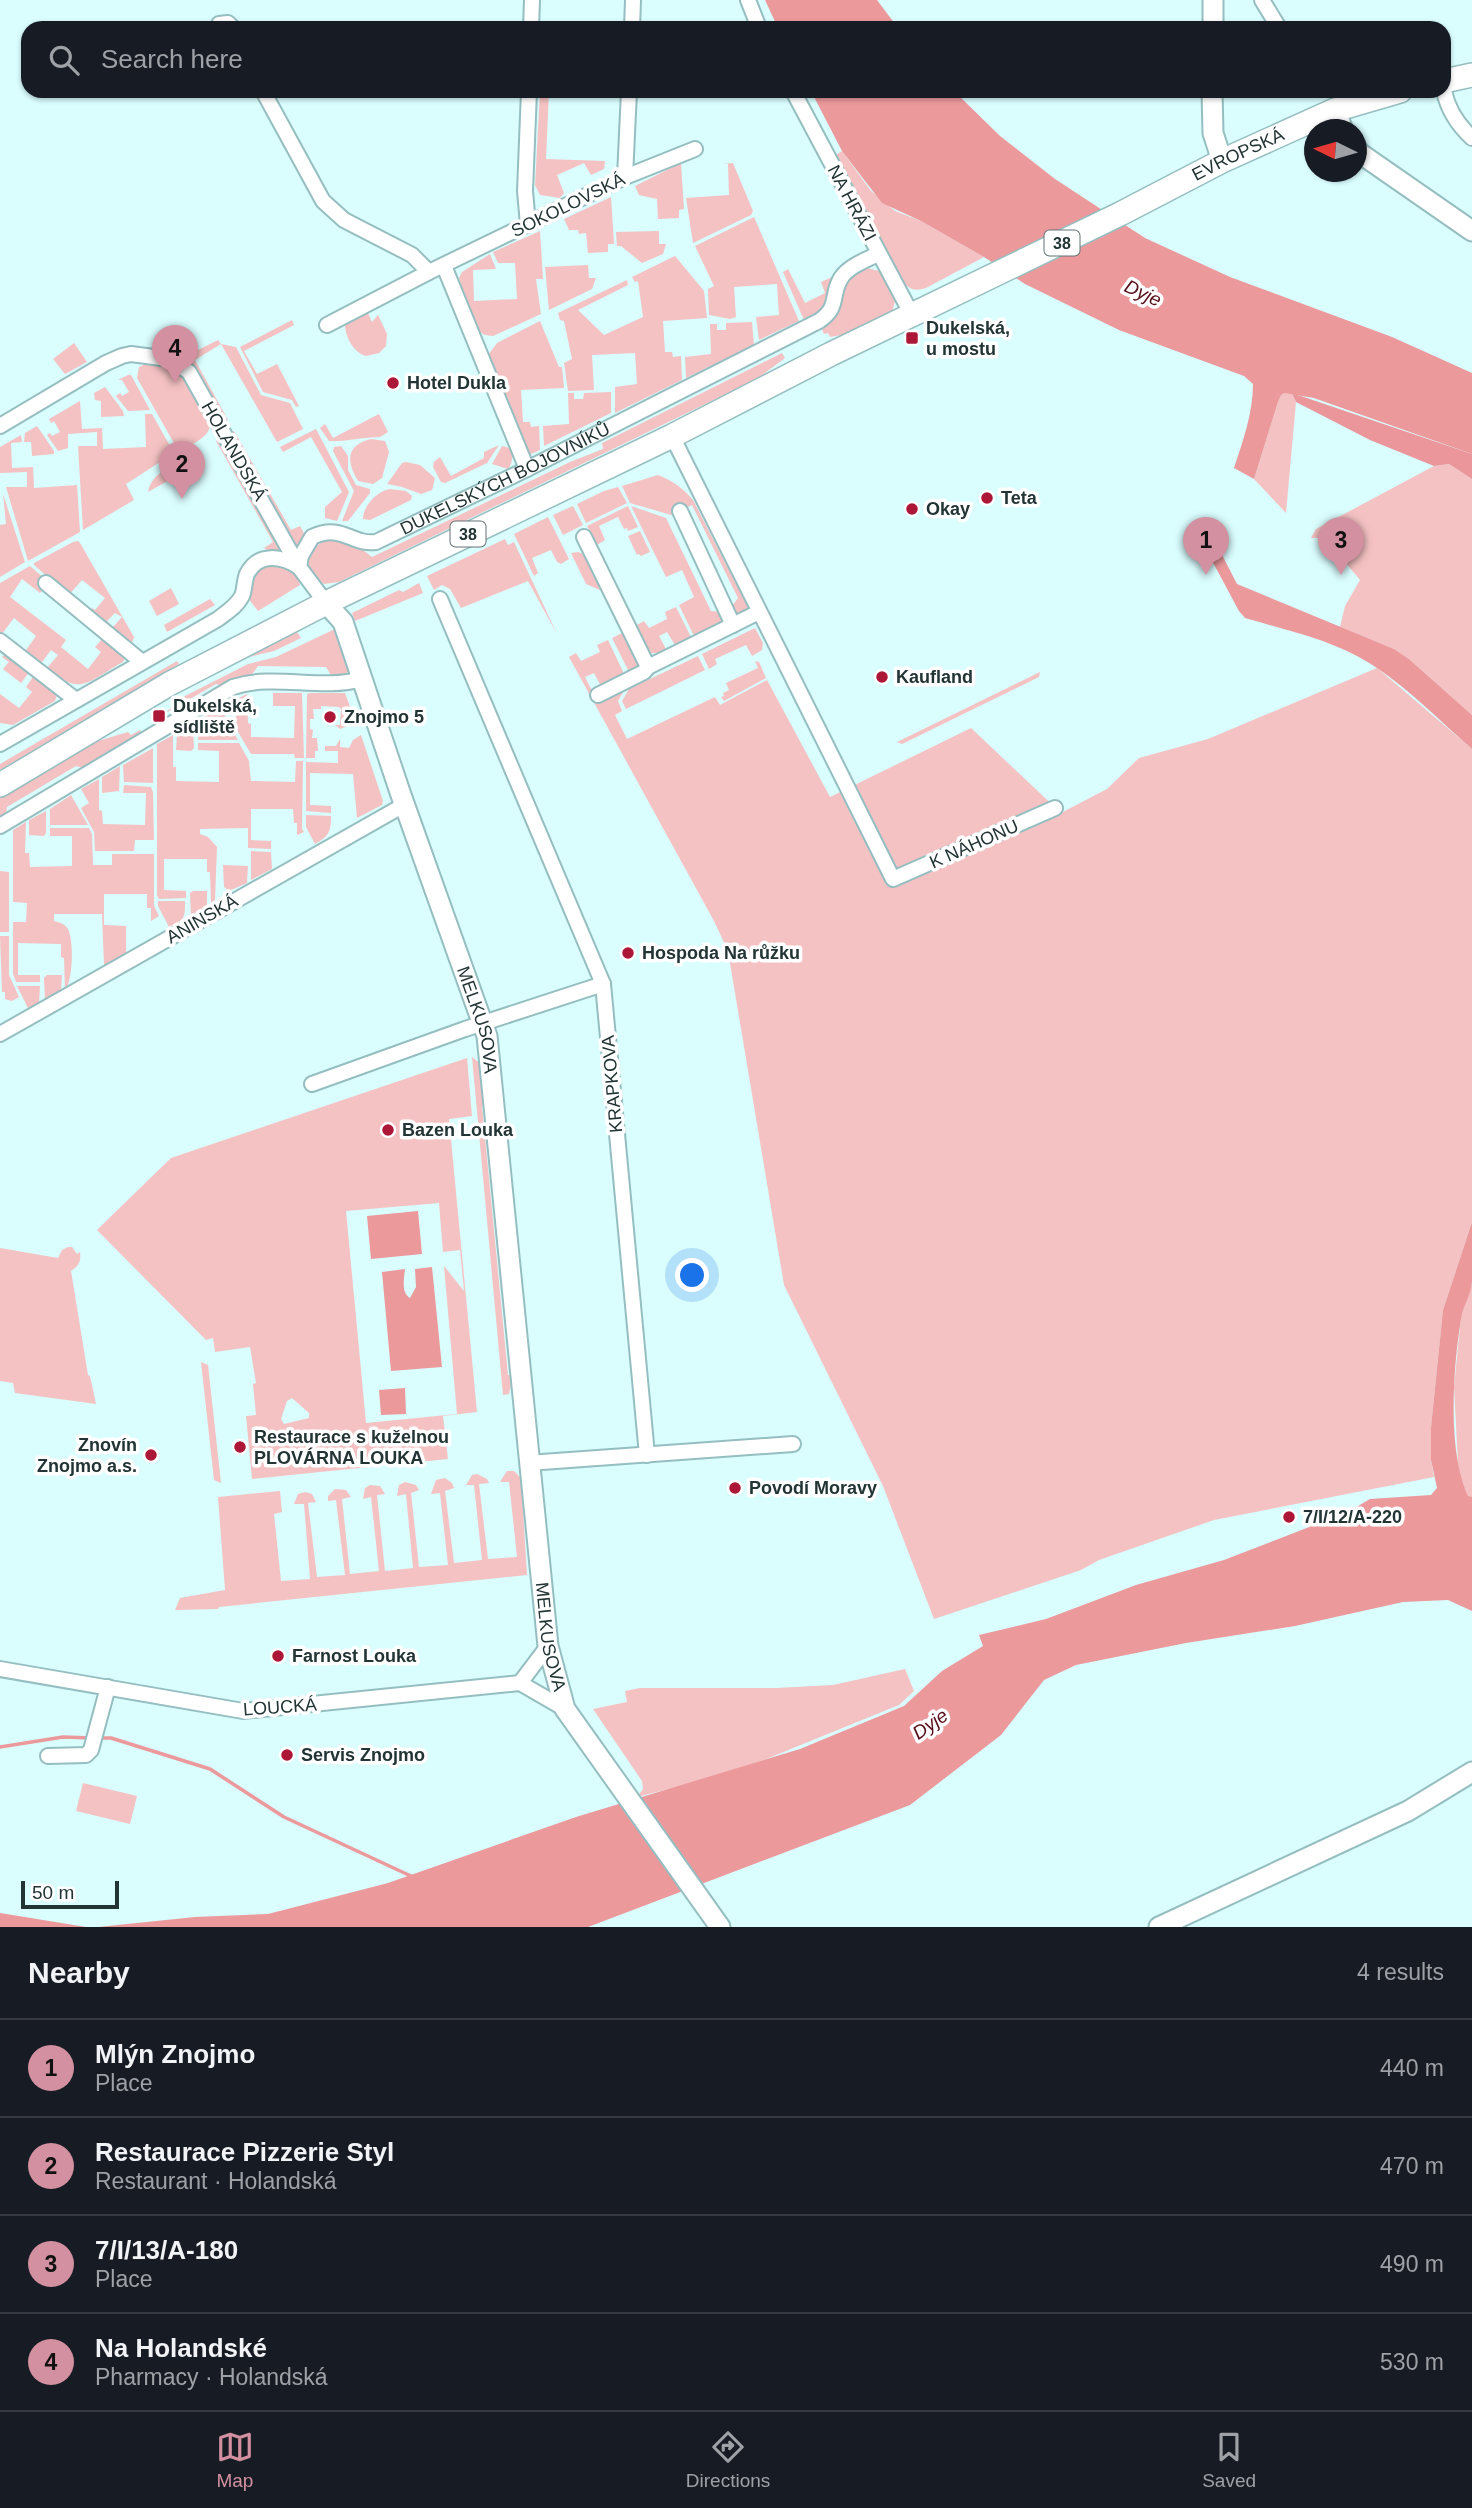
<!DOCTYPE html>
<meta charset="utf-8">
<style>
:root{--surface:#171b24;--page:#242831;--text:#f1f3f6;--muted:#9ea1a6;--line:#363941;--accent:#d290a0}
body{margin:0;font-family:Helvetica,sans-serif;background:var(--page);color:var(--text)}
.compass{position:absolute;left:1304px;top:119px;width:63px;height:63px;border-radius:50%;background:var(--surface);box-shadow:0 2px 5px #0004;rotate:275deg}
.scale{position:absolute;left:21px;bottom:18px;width:98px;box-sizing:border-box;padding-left:7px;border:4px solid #233435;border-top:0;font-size:19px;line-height:24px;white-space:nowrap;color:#233435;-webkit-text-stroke:5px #fff;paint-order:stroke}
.you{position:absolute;left:693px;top:1276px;width:24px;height:24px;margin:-18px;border:5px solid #fff;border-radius:50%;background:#1a73e8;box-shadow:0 0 0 10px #1a73e833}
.badge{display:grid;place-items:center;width:46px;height:46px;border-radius:50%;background:var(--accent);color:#111;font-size:23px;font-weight:700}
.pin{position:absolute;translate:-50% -58px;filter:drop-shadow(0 2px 4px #0008)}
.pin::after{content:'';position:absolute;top:37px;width:24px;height:21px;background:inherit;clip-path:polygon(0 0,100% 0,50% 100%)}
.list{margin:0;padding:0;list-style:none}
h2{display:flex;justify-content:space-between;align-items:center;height:91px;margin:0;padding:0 28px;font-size:30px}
h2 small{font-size:23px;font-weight:400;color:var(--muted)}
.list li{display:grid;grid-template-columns:46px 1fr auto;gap:21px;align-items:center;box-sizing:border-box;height:98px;padding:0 28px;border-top:2px solid var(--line)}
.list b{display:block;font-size:26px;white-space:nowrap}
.list p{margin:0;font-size:23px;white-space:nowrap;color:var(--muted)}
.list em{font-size:23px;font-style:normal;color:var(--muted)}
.icon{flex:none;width:38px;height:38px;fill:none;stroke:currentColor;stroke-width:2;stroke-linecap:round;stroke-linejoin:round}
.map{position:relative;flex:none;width:1472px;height:1927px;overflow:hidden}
.search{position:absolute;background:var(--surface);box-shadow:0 2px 5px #0004;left:21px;right:21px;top:21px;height:77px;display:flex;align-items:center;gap:18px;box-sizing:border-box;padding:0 24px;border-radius:21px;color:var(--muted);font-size:26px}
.sheet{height:483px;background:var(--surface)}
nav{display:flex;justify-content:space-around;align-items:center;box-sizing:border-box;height:98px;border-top:2px solid var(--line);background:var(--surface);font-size:19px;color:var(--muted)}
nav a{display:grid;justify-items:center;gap:4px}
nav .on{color:var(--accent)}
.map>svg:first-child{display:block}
.green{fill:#f5c2c3;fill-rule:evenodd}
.forest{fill:#ea969a}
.water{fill:#ec999c}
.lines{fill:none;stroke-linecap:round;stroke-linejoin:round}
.stream{stroke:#ec999c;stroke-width:3.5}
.street-casing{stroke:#95bec0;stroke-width:18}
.secondary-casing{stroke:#95bec0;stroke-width:23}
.primary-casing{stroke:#95bec0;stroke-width:26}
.street{stroke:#fff;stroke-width:14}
.secondary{stroke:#fff;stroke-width:19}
.primary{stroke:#fff;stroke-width:23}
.poi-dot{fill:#ac1738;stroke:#fff;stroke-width:2.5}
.labels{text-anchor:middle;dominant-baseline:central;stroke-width:7;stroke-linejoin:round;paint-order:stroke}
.shield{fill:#fff;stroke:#657172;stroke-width:2}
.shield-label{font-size:16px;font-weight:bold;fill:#233435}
.street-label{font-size:18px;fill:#233435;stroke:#fff}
.poi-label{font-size:18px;font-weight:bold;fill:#233435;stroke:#fff;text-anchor:start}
.water-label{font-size:19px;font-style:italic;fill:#570e1b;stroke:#fff}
</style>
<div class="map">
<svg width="1472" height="1927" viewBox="0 0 1472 1927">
<rect width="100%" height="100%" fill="#dafdfe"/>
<path class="green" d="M540 91H549L546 159 605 161 604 169 591 175 584 163 557 175 564 193 560 198 540 195 535 185Z
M842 151 871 191 895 211 921 221 984 257 926 288C913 292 909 289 900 279L836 155Z
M681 163 684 209 679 210V218L658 219 657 199 639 195 635 186Z
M733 163 753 211 751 215 693 243 686 198 729 195 728 164H722Z
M611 197 614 244H608V252L588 253 586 233 579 234 578 230H569L564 219Z
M754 217 799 321 759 340 756 317 779 315 777 284 734 287 736 317 730 319 709 315 708 289 714 286 695 246Z
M540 231 543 279H536L541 314 493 336 485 335 476 330 459 278 462 272 490 254 496 269 473 270 474 301 517 299 515 263H498L493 252Z
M659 231V244H666L663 254 642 263 621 246H617L616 232Z
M675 256 704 291 707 318 663 321 665 352H672L673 357 681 356 682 380 615 413V387L637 384 635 353 592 355 594 390 568 391 564 363 572 359 564 321 560 320 558 313 627 280 628 285 578 310 604 335 643 317 638 281 635 282 632 277Z
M588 265 589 278H596L592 289 549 310 545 267Z
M867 268 884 272 896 298 892 312 848 334 830 337 828 333 824 334 821 327 831 322 830 319 842 284 848 275Z
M788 269 805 303 825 293 821 282 832 277C827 301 828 308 804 320L783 272Z
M374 306 375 309 368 313 372 322 378 315 387 334 386 346 379 353 366 356C354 353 345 337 345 324Z
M292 320 294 325 244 351 257 374 277 364 299 406 296 407 292 400 263 392 240 347Z
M540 321 559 367H562L564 388 521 390 523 422H530L531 427 539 426 540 450 529 455 488 355 497 343Z
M752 322 754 345 686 378 685 357 711 354 710 324H717V330H726V323Z
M218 340 221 344 236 347 261 395 290 403 303 429 277 442 221 344 195 360 228 420 225 422 193 366 182 358Z
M74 343 87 362 65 374 53 359Z
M782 353 785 358 757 379 339 582 324 584C298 567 307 546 333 537L359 547 372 557 570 462 603 449 602 443Z
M148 363C155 364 163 364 170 366 184 372 213 413 209 429 207 438 187 447 179 452L137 378 139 367Z
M128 375H131L150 410 128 411 116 396 120 393 122 396 129 392 122 380H118Z
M105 387 123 411 124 416 101 417V401L95 400 94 393Z
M611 392V413L544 446 543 426 569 424 568 393H574V399H583L584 393Z
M1285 393H1292L1296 402 1286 513 1254 479 1278 402 1281 395Z
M80 401 82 429 102 428 103 449 146 447 145 414H152L174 453 126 484 134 500 83 530 78 446H97V432L68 434V448L58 451 47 435 50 433 52 436 60 432 54 421 51 423 49 419Z
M379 414 388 432 380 437C363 437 346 442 329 441L320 428 325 424 333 438Z
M37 426 54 451V454L32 456 31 442H24L25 433Z
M316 429 349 492 337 521 325 518V507L342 492 311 437 283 452 280 447Z
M234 431 291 530 300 526 306 537 300 545 296 547 230 433Z
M21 435 22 442 11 443 12 468 33 467 34 488 77 485 80 532 28 561 6 487H27V472L0 473V447Z
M220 439 287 557 274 554 264 548 273 542 216 441Z
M371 439 385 441 389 452 382 478 373 484 358 481C346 461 346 445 371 439Z
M499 445 487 463 445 483 441 482 433 467 434 462 440 457 451 476 484 458V452Z
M341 446 348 456V470L356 485 370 489V493L348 521H342L354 491 333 451 334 447Z
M502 446 514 449 511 464 508 469 492 464Z
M181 461 187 470 148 492C152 474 166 469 181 461Z
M406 462 420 465 435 478 432 490 421 494 402 487 387 484 402 463Z
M1449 464 1472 479V715L1409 659 1394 649 1340 627 1345 606 1360 580 1325 538H1311L1316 529 1434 466Z
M658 475C673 481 683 488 693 500L749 609 741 617 735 614 732 606 738 598 692 505 671 515 630 503 622 486Z
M618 487 627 503 586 523 577 504 604 491Z
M390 489 406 491 412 496 411 500 370 520 363 519C363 506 377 491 390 489Z
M3 494 25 562 0 577V525L6 524Z
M573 506 583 525 563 535 553 515Z
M628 506 638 527 628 531 627 528 624 529 618 517 599 526 605 540 597 545 587 526Z
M631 506 666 518 711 611 721 612 723 617 720 623 694 636 679 605 694 597 682 570 666 577Z
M548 517 569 559 561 564 557 562 551 550 532 558 538 573 534 576 514 534Z
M640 531 650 552 641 556 639 554 637 555 628 536Z
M505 539 508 545 514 542 557 634 528 581 461 608 450 589 442 585 434 590 427 576Z
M78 541 80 543 134 637 131 646 110 627 114 626 122 617 115 613 107 621 111 625 109 627 89 611 92 608 95 610 105 598 82 580 69 595 34 565V563L73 542Z
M578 552 586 555 607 593 586 584 571 553Z
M279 562 296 573 300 585 258 611 245 594C252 569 254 567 279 562Z
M30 566 46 580 45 587 40 593 22 579 10 597 66 640 61 647 88 669 101 652 95 647 104 637 126 655 123 662C85 683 82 697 44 667L45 665 48 667 58 655 51 650 42 662V666L24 653 36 636 14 618 1 635 0 634V583Z
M419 583 423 593 355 621 352 613 399 590 403 592Z
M171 588 179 604 157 616 149 601Z
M210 599 215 605 167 632 164 625Z
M676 607 691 637 675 645 667 632 659 636 666 649 658 653H651L635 626 644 621 649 628 667 619 665 612Z
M337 628 351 668 344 676 332 677 326 667 258 666 251 676 223 686 216 684 164 714 185 696 248 664 276 657Z
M755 628 763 643 762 650 752 656 746 645 715 659 717 664 709 669 702 654Z
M626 631 639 662V668L631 676 612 638Z
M297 632 301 638 274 651 245 658Z
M608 640 626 678 603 690 594 673 585 677 597 701 626 687 618 701 622 711 615 715 627 739 715 697 720 705 767 680 830 797 971 728 1061 813 1107 789 1139 758 1208 739 1377 668 1472 749V1222L1443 1310 1431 1427V1460L1434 1477 1214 1520 1099 1560 1081 1570 934 1619 883 1486 784 1285 728 951 714 921 569 657 576 653 581 661 600 652 597 645Z
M7 652 30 671 21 683 3 669 9 662 2 657Z
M698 656 705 670 626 709 622 701 629 689Z
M177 661 179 664 0 770V764Z
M755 661 759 662 766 678 724 701 721 697 724 696 723 693 729 690 726 683 758 668Z
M1040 672 1039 677 902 744 897 742Z
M35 674 58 692 55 701 13 725 0 723V694L19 708 32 692 26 687Z
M273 693H302L304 758H295L294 754H251L231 720 238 715 230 702 247 694 248 723 251 724V737L294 738 295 706H273Z
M310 693H345L356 723 340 729 335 725H340L341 709 339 707 321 706V709H313L314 719H310V729L313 730 312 738H317L318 751H315V758H306L307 694Z
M220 707 238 740H198L199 720Z
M190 725 193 727 194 748 191 751 176 750 177 733Z
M140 730 142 734 83 768 76 766 7 807 6 814 0 818V798L94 742 128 732 131 735Z
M173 735V767H176V781L219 782V751L198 750V743H239L249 761 251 781 295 782 296 761H303L302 829 304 832 297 835V823H294L293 809H251V840L271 841V849L248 848V828L200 829V834L208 837 217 847 215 900 211 904 210 872H207V859H164V890L186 891V898L159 899 157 895V744Z
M361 735 383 801 382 805 357 818 353 774 310 773V805L331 806V813L306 811V762L338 763V751H325V746H336L340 739V747L349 748 353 740Z
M153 748V783L124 782 123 765Z
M120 766 119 791 102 793V777Z
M99 779V810L102 811 103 824 145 825 146 793H123L124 785 151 787 153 792 154 840H135L134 851H95L94 832 81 808 89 803 81 789Z
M71 795 88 825H50V809Z
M46 811V833L44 836 29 835V820Z
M306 815 331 816C331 832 329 836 315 844L306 827Z
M26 822 25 853H29L30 867 72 866V836H50V828H89L92 834 93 865H112V854H154V906L159 916 151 921V908H147V894H104V925L126 926V954L104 965 102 914H54V921C59 922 65 924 68 929 74 941 73 980 65 990L64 958 61 957V944L18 943V975H40V982H16L13 974V922H26L27 903 13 902V830Z
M251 851 271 852 272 869 251 880Z
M223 865 248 866 247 883 229 891 224 887Z
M0 871 9 872V932H0Z
M193 891H207V907L191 916 190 893Z
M158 901H185C185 919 185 919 169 927L158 906Z
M0 936H9V975L19 997 12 1001 5 999V992H2Z
M47 975H62L61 991 45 1001 44 978Z
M17 986H40L39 1004 29 1010Z
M472 1057 481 1064 487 1106H482L508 1375H513L509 1394 503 1395Z
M467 1058 472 1116 449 1119 477 1412 443 1416 448 1459 252 1479 246 1416 256 1415 253 1384 256 1383 250 1347 215 1352 213 1338 206 1340 97 1230 171 1158ZM439 1203 443 1252 460 1250 464 1291 444 1266 457 1414 366 1423 346 1211ZM292 1398 309 1413V1418L284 1424 281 1419 287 1401Z
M68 1247H72L77 1254 80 1252C81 1262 79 1265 71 1271L88 1375 90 1376 96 1404 15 1393 13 1383 0 1381V1248L58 1258 62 1250Z
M1472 1284V1497H1468L1461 1481 1458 1464 1454 1387 1461 1316Z
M201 1362 208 1365 221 1483 214 1480Z
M507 1471H514L521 1478 527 1575 219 1607 218 1609 175 1610 180 1598 225 1590 218 1497 280 1491 282 1512 274 1514 281 1581 310 1579 304 1504H294L298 1494 305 1492 312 1494 316 1502 308 1503 317 1577 345 1575 336 1500 328 1501V1496L335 1489 346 1490 351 1497 342 1499 350 1574 379 1571 371 1497 363 1499 365 1488 370 1485 380 1486 385 1494 377 1495 385 1571 413 1568 406 1494 397 1496 399 1485 405 1482 416 1485 419 1490 411 1493 419 1567 448 1565 440 1493 431 1494 436 1480 445 1478 452 1483 454 1488 445 1491 454 1563 482 1560 474 1485H466L472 1475 477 1474 487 1479 489 1483 479 1484 488 1559 517 1557 509 1482H500Z
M905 1669 914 1691 899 1705 732 1773 637 1797 643 1789 642 1781 593 1709 627 1702 625 1691 640 1688H776L833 1685Z
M83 1783 137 1796 130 1824 76 1811Z"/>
<path class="forest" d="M1292 393 1472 454V479L1449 464 1434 466 1370 440 1296 402Z"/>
<path class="water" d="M765 0H877L898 28H778Z
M811 91H954L1000 136 1055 179 1145 238 1230 277 1392 337 1472 373V454L1314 398 1285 393 1281 395 1278 402 1254 479 1234 468C1243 441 1253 413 1253 384L1244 376 1119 330 1025 284 984 257 921 221 882 203 842 151Z
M1219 549 1237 584 1394 649 1409 659 1472 715V749C1441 722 1411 691 1377 668 1338 641 1289 631 1245 618L1239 611 1209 555Z
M418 1211 422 1254 371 1259 367 1216Z
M1472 1222C1472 1242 1472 1263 1472 1282 1471 1295 1463 1306 1461 1319 1453 1368 1447 1451 1468 1496L1472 1497V1611L1448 1600 1403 1602 1295 1626 1186 1643 1076 1665 1044 1680 1001 1735 910 1805 588 1927H98L195 1917 268 1914 388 1883 576 1817 800 1749 904 1706 942 1671 983 1646 979 1635 1046 1619 1136 1585 1224 1560 1348 1512 1370 1499 1431 1495 1437 1488 1431 1460V1427L1443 1310Z
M432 1267 442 1367 391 1371 382 1272 405 1269C404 1279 401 1293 410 1298L416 1287 415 1269Z
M405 1388 406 1414 381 1415 379 1390Z
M0 1913 86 1927H0Z"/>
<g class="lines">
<path class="stream" d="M99 1738H111L210 1769 284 1817 413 1877
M0 1747 63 1737 92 1738"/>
<g class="street-casing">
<g id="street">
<path d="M748 0 759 28"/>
<path d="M1262 0 1279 28"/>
<path d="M219 24 228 23 233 28"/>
<path d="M531 28 532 0"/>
<path d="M632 28 633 0"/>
<path d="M263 91 323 201 344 220 412 255 429 272"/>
<path d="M793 91 912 315"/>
<path d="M1444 91C1448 110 1458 125 1472 138"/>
<path d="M625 177 629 91"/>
<path d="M528 225 525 191 529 91"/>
<path d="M444 266 527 469"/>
<path d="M327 325 429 272 625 177 695 149"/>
<path d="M0 426 106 363 122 356 131 354 169 359 189 372 299 567 326 603"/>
<path d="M672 436 893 879 1055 808"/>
<path d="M680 511 733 625"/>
<path d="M584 537 648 667 759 612"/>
<path id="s1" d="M299 567 301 556 312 537C343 523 350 545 376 542L527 469 819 321C840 307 830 296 841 278 849 266 866 260 878 254"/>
<path d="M46 583 142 662"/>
<path d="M440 599 603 984 647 1455"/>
<path d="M0 641 76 700"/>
<path d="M598 695 644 672 648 667"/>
<path d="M0 744 218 619C227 612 237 606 242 596 245 589 244 581 247 574 258 552 282 556 299 567"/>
<path d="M0 826 233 687C275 673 320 691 362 679"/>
<path d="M0 1034 404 805"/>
<path d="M312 1084 465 1029 603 984"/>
<path d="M528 1463 793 1444"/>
<path d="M0 1669 243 1711 520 1683 565 1709"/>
<path d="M520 1683 548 1646"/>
<path d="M48 1756 86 1755 91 1750 108 1687"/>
</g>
</g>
<g class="secondary-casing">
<g id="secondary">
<path d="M1213 28V0"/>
<path d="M1212 91 1213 133 1222 161"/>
<path d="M1335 110 1343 130"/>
<path d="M1356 148 1361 154 1472 231"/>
<path id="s2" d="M326 603 343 622 401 795 487 1036 548 1646 565 1709 720 1927"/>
<path d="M1159 1927 1408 1811 1472 1772"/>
</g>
</g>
<g class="primary-casing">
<g id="primary">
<path d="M1444 81 1472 75"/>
<path id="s3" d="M0 785 169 684 326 603 672 436 831 354 1120 214 1222 161 1335 110 1400 91"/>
</g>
</g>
<use href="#street" class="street"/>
<use href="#secondary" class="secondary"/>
<use href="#primary" class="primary"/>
</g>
<g class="poi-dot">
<rect x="905" y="331" width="14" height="14" rx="3.5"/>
<circle cx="393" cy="383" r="7"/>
<circle cx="987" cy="498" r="7"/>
<circle cx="912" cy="509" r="7"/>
<circle cx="882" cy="677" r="7"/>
<rect x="152" y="709" width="14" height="14" rx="3.5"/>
<circle cx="330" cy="717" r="7"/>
<circle cx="628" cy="953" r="7"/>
<circle cx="388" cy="1130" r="7"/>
<circle cx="240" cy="1447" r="7"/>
<circle cx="151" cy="1455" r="7"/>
<circle cx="735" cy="1488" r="7"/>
<circle cx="1289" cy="1517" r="7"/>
<circle cx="278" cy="1656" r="7"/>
<circle cx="287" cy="1755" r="7"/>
</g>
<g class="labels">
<g class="shield">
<rect x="1044.5" y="230.5" width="35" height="25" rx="5"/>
<rect x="450.5" y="521.5" width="35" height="25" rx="5"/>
</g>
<g class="shield-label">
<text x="1062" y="243">38</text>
<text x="468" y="534">38</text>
</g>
<g class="street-label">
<text stroke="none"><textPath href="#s3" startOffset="1390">EVROPSKÁ</textPath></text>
<text transform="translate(852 203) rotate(62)">NA HRÁZI</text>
<text transform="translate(568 205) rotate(-26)">SOKOLOVSKÁ</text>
<text transform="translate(234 451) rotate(60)">HOLANDSKÁ</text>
<text stroke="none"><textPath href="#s1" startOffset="243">DUKELSKÝCH BOJOVNÍKŮ</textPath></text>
<text transform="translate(974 844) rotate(-24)">K NÁHONU</text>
<text transform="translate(202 919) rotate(-30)">ANINSKÁ</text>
<text stroke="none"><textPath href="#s2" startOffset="446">MELKUSOVA</textPath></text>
<text transform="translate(612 1084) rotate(-95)">KRAPKOVA</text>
<text stroke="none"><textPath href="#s2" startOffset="1068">MELKUSOVA</textPath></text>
<text transform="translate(280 1707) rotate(-4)">LOUCKÁ</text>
</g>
<g class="poi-label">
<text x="926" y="328">Dukelská,<tspan x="926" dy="21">u mostu</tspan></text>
<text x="407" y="383">Hotel Dukla</text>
<text x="1001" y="498">Teta</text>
<text x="926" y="509">Okay</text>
<text x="896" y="677">Kaufland</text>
<text x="173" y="706">Dukelská,<tspan x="173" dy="21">sídliště</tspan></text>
<text x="344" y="717">Znojmo 5</text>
<text x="642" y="953">Hospoda Na růžku</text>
<text x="402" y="1130">Bazen Louka</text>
<text x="254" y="1437">Restaurace s kuželnou<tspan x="254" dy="21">PLOVÁRNA LOUKA</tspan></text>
<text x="137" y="1445" text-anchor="end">Znovín<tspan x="137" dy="21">Znojmo a.s.</tspan></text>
<text x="749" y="1488">Povodí Moravy</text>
<text x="1303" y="1517">7/I/12/A-220</text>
<text x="292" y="1656">Farnost Louka</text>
<text x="301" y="1755">Servis Znojmo</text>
</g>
<g class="water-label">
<text transform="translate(1143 293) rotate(25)">Dyje</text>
<text transform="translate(930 1724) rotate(-35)">Dyje</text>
</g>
</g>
</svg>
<svg class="compass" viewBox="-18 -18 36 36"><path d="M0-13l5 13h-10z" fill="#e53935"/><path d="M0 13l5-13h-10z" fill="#9ea1a6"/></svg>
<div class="scale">50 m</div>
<div class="you"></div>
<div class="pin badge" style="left:1206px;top:575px">1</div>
<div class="pin badge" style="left:182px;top:499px">2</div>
<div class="pin badge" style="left:1341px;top:575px">3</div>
<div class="pin badge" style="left:175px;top:383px">4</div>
<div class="search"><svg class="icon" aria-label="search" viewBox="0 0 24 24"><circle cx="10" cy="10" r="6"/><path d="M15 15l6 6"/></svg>Search here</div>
</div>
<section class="sheet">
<h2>Nearby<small>4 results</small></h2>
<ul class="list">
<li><span class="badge">1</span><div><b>Mlýn Znojmo</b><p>Place</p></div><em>440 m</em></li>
<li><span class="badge">2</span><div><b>Restaurace Pizzerie Styl</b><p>Restaurant · Holandská</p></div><em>470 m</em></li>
<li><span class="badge">3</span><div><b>7/I/13/A-180</b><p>Place</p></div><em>490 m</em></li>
<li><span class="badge">4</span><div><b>Na Holandské</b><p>Pharmacy · Holandská</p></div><em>530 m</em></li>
</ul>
</section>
<nav>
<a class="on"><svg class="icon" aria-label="map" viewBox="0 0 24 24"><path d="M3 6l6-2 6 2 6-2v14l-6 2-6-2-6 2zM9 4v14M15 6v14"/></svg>Map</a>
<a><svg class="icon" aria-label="directions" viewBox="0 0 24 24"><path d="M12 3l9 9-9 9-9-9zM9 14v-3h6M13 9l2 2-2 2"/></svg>Directions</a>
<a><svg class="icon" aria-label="saved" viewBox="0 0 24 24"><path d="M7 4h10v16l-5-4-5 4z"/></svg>Saved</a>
</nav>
